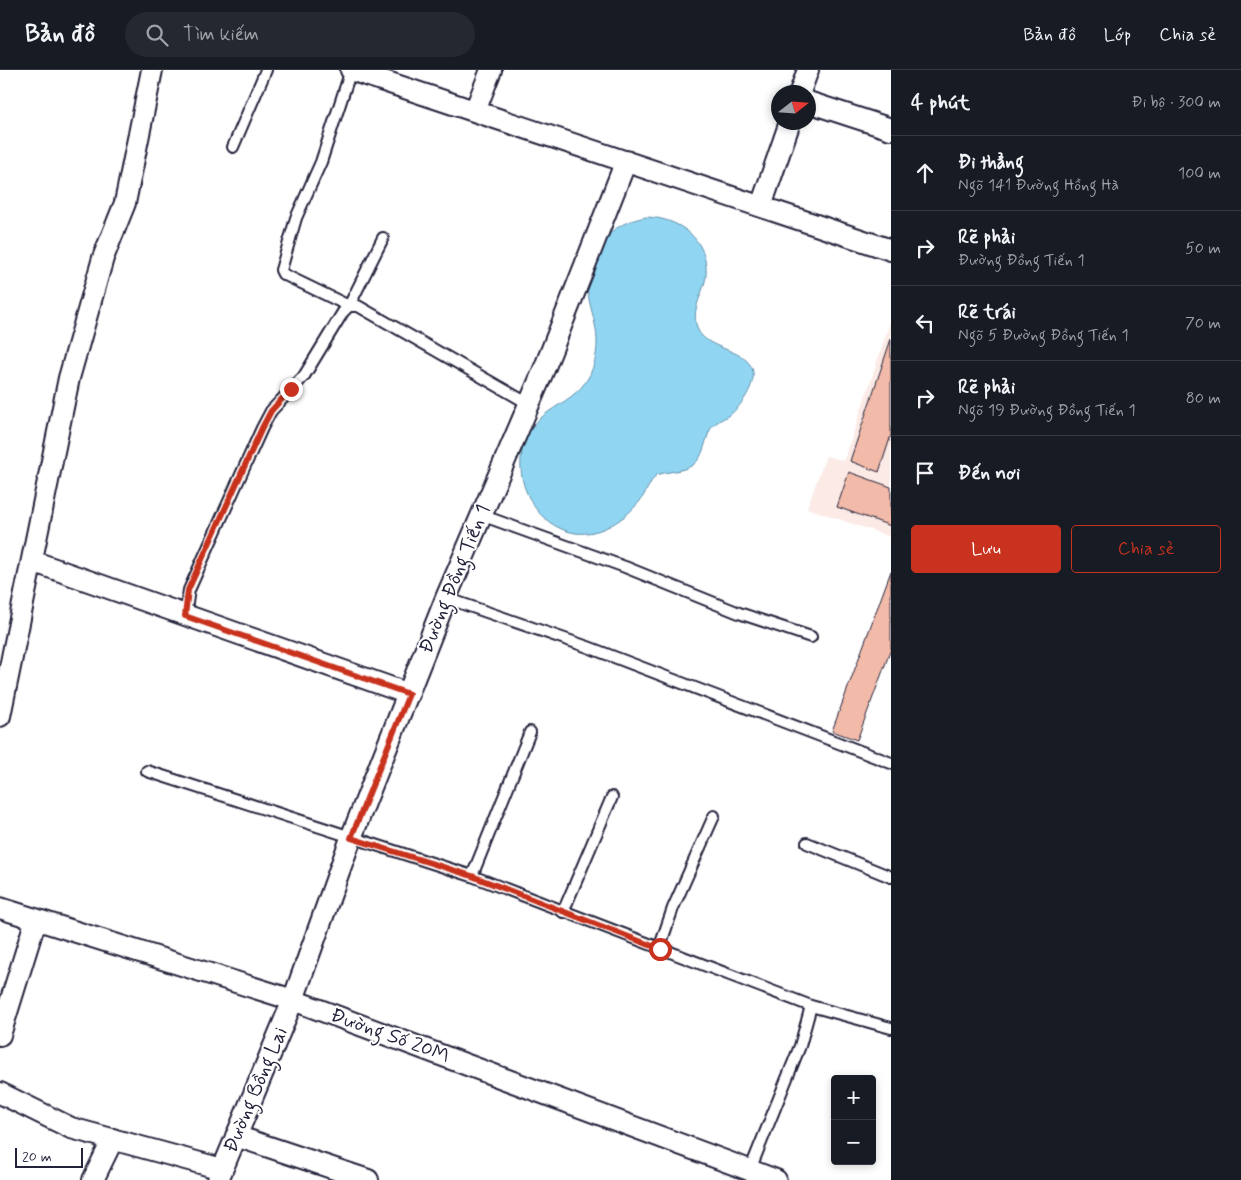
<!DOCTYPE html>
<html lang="vi">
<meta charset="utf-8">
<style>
:root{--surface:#171b24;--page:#242831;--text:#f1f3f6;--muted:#9ea1a6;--line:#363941;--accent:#c8321e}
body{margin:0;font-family:Mynerve,sans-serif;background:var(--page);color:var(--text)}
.controls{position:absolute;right:15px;bottom:15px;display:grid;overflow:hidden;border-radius:5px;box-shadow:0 2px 8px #0003}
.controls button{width:45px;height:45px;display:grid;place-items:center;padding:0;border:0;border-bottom:1px solid var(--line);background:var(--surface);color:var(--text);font:25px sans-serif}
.compass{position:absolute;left:771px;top:15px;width:45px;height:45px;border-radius:50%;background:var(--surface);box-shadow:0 2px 8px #0003;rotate:73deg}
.scale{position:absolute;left:15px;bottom:12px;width:68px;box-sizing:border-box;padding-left:5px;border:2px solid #22223b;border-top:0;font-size:14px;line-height:18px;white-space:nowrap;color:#22223b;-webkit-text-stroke:4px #fff;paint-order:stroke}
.stop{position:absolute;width:15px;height:15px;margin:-11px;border:4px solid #c8321e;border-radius:50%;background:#fff}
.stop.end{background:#c8321e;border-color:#fff;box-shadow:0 1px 5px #0008}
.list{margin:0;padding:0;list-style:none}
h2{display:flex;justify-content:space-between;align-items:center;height:65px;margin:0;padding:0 20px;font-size:21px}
h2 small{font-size:16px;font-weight:400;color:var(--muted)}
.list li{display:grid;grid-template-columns:32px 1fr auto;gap:15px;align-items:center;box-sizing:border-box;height:75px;padding:0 20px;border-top:1px solid var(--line)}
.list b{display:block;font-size:19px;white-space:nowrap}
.list p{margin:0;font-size:16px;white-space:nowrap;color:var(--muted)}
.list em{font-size:16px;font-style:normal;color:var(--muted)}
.actions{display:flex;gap:10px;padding:15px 20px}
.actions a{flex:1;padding:11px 0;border:1px solid var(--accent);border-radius:5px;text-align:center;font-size:18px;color:var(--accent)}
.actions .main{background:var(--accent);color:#fff}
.icon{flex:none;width:28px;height:28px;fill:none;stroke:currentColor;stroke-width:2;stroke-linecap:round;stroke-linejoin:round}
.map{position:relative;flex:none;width:891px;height:1110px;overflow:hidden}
header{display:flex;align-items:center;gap:30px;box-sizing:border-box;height:70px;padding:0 25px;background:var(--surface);border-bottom:1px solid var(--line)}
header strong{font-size:24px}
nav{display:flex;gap:28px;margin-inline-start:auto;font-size:18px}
.search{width:350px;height:45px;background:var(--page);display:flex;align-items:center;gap:12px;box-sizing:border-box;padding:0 18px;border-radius:28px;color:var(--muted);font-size:19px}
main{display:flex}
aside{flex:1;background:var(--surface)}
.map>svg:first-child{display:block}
.built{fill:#fbeae5}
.water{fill:#90d6f2;stroke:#648ea9}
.building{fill:#f2baa8;stroke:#22223b}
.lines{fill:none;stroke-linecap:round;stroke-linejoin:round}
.lane-casing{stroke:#22223b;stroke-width:14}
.street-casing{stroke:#22223b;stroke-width:24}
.lane{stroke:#fff;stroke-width:10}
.street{stroke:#fff;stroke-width:20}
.route{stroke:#c8321e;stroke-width:6}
.labels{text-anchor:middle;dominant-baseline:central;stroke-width:4;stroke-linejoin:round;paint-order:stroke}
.street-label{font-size:20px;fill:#22223b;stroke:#fff}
</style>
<header>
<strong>Bản đồ</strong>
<div class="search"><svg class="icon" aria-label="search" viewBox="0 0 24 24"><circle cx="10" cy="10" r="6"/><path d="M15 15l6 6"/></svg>Tìm kiếm</div>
<nav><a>Bản đồ</a><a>Lớp</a><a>Chia sẻ</a></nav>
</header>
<main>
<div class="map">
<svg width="891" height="1110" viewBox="0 0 891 1110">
<rect width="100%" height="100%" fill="#fff"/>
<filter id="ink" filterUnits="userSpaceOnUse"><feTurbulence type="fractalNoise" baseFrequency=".02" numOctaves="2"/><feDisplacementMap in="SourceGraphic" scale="10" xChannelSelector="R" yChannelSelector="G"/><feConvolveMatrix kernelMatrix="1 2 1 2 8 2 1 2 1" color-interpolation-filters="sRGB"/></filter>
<g filter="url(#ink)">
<path class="built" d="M891 250V467L807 438 826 386 844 391Z"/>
<path class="water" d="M646 147C679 148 709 169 706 206 704 222 692 237 696 254 701 280 739 276 751 296 759 310 743 334 732 343 726 348 716 351 711 358 704 371 705 386 693 395 682 402 668 401 656 405 649 413 646 423 640 431 625 449 601 466 575 463 557 460 540 448 531 431 523 418 520 403 521 388 526 333 579 341 593 297 606 257 583 237 588 204 589 195 597 185 601 177 610 158 626 151 646 147Z"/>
<path class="building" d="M891 269V365L879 402 850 391Z
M849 402 891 417V456L837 437Z
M891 501V579L857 670 832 661Z"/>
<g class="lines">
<g class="lane-casing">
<path id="lane" d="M351 0 321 92 296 148 281 200 283 204 349 236 383 168
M233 77 266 0
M481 445 625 497 739 543 811 567
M446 528 588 577 891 693
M185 546 189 520 262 358 271 341 304 306 343 242 349 236H358L529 334
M147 701 472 806 811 936 891 958
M807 773 891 807
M472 806 530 662
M563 842 612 727
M659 879 673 838 714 746
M750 1100 800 976 811 936"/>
</g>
<g class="street-casing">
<path id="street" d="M351 0 891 180
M800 22 808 0
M808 32 891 59
M475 41 491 0
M761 136 790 52
M32 491 409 624
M0 646 69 308 103 188 125 133 152 0
M0 838 293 930 776 1110
M0 965 36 849
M0 1023 71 1058 222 1099
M236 1066 368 1110
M93 1110 113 1069
M218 1110 293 930 351 768 446 528 545 297 626 91"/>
</g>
<use href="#lane" class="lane"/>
<use href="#street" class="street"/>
</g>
</g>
<g class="lines" filter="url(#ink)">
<path class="route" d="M291 319 271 341 262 358 188 520 185 546 409 624 351 768 472 806 660 879"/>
</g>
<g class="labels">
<g class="street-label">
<text transform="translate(455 509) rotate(-68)">Đường Đồng Tiến 1</text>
<text transform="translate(390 966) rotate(20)">Đường Số 20M</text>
<text transform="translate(256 1020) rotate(-67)">Đường Bồng Lai</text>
</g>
</g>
</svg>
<div class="controls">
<button>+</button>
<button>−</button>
</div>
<svg class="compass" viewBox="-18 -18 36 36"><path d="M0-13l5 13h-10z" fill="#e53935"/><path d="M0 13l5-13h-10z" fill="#9ea1a6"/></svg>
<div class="scale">20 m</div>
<div class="stop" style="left:660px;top:879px"></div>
<div class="stop end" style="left:291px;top:319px"></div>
</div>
<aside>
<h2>4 phút<small>Đi bộ · 300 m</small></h2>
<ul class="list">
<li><svg class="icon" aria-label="ahead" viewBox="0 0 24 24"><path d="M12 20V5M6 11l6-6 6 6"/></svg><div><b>Đi thẳng</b><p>Ngõ 141 Đường Hồng Hà</p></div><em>100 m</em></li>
<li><svg class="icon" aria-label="right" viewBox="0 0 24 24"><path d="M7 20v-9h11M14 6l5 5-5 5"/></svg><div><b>Rẽ phải</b><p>Đường Đồng Tiến 1</p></div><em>50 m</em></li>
<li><svg class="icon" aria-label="left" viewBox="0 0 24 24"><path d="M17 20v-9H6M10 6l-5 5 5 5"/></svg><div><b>Rẽ trái</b><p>Ngõ 5 Đường Đồng Tiến 1</p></div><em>70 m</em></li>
<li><svg class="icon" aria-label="right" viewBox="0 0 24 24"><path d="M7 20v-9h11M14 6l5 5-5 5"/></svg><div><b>Rẽ phải</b><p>Ngõ 19 Đường Đồng Tiến 1</p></div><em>80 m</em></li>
<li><svg class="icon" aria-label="arrive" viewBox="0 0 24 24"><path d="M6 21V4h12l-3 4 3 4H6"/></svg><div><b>Đến nơi</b></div></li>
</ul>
<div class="actions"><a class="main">Lưu</a><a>Chia sẻ</a></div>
</aside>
</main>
